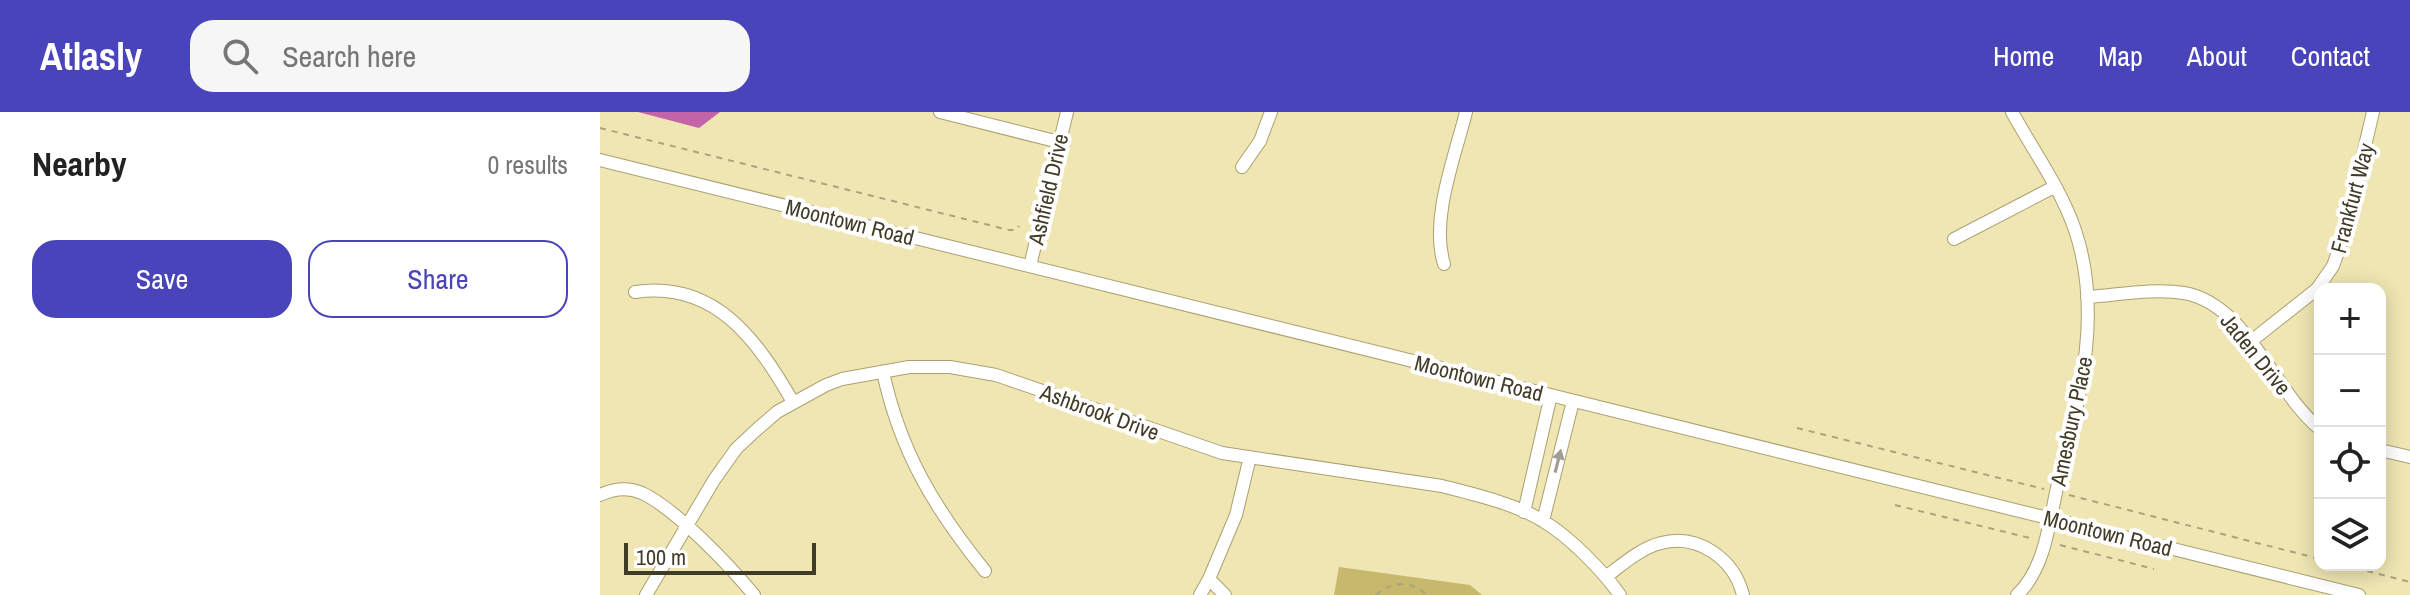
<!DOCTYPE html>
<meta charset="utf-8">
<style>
:root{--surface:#fff;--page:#f6f6f6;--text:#222;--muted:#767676;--line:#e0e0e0;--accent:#4a44ba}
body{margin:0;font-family:"Archivo Narrow",sans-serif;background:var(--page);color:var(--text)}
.controls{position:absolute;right:24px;bottom:24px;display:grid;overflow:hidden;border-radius:16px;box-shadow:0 4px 20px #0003}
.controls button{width:72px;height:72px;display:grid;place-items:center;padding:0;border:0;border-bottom:2px solid var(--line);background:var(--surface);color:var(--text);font:40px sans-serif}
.scale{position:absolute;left:24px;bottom:20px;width:192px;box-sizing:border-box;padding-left:8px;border:4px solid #403c28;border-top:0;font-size:22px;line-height:28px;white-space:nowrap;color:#403c28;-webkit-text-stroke:6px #fff;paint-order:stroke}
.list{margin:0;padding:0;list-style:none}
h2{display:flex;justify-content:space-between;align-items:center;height:104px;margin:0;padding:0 32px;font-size:34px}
h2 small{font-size:26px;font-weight:400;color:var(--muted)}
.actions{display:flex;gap:16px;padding:24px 32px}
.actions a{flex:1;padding:18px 0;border:2px solid var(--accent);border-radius:24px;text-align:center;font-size:28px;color:var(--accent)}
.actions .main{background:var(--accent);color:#fff}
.icon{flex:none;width:44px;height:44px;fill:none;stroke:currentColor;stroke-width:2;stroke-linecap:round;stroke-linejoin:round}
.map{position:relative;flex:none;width:1810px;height:483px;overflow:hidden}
header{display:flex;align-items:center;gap:48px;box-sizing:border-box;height:112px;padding:0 40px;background:var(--accent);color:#fff}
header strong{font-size:38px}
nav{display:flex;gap:44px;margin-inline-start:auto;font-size:28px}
.search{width:560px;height:72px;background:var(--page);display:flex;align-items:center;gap:20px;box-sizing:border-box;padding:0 28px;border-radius:24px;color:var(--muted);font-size:30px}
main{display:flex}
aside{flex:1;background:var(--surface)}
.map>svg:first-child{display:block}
.green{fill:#c6b86d}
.water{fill:#c363a8}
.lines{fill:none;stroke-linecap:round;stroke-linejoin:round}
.minor-casing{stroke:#aaa170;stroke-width:14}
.path{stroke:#aba37d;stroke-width:2;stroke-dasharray:6 6;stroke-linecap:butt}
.minor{stroke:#fff;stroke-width:12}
.oneway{fill:#a09e94}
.labels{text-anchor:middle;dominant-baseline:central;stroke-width:8;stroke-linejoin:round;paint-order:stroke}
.street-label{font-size:22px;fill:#403c28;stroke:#fff}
</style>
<header>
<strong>Atlasly</strong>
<div class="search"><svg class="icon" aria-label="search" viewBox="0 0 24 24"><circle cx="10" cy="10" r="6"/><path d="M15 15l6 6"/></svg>Search here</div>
<nav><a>Home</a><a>Map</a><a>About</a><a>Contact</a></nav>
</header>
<main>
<aside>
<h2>Nearby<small>0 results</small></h2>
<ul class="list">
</ul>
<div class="actions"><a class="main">Save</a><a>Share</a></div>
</aside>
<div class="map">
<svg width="1810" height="483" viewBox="0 0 1810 483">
<rect width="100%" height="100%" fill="#efe6b3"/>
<path class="green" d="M739 455 870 473 882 483H734Z"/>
<path class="water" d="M38 0H120L99 16Z"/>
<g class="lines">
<g class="minor-casing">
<path id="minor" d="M340 0 459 30
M1412 0C1433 38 1461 77 1475 118 1504 204 1478 292 1457 376 1449 411 1445 457 1417 483
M0 48 1759 483
M642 55 660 29 671 0
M1354 127 1454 75
M844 152C830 107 855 45 866 0
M430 154 467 0
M35 180C115 168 157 228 193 290
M1487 185C1518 183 1553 176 1584 181 1647 192 1674 280 1720 317
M1650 230 1717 177 1733 154 1744 123 1773 0
M283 260C300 339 334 396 385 459
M1780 338 1810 345
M0 383C13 377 28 375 42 381 76 397 130 454 154 483
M924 400 951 283
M943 409 973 289
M1007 464C1023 452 1041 436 1061 431 1098 421 1134 447 1143 483
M609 467 636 403 650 345
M46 483 114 368 136 337 154 320 177 300 226 273 242 267 309 255H350L396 263 622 341 842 374C873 382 916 392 943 409 970 425 1002 458 1020 483
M600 483 609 467 625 483"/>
</g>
<path class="path" d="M0 16 409 118H416L419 114
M1197 316 1444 377
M1469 383 1720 447
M1295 393 1434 427
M1460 433 1554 457
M1744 453 1810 470
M776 483C792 469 811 468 827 483"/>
<use href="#minor" class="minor"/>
</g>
<defs><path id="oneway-solid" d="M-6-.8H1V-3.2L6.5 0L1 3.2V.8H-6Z" transform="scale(2)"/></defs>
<use class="oneway" href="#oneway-solid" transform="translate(958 349) rotate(-76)"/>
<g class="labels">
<g class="street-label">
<text transform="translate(448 77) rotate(-77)">Ashfield Drive</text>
<text transform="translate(1752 86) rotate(-75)">Frankfurt Way</text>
<text transform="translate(250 110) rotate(14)">Moontown Road</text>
<text transform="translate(1656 242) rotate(51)">Jaden Drive</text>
<text transform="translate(879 266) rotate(14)">Moontown Road</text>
<text transform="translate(500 300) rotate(20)">Ashbrook Drive</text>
<text transform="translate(1471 309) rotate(-78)">Amesbury Place</text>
<text transform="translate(1508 421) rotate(14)">Moontown Road</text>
</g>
</g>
</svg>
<div class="controls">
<button>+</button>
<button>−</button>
<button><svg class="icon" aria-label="locate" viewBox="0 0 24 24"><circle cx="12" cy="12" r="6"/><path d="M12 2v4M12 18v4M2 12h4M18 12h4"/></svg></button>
<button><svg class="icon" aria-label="layers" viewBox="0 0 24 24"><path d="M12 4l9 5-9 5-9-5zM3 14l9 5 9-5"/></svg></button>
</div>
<div class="scale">100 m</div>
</div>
</main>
